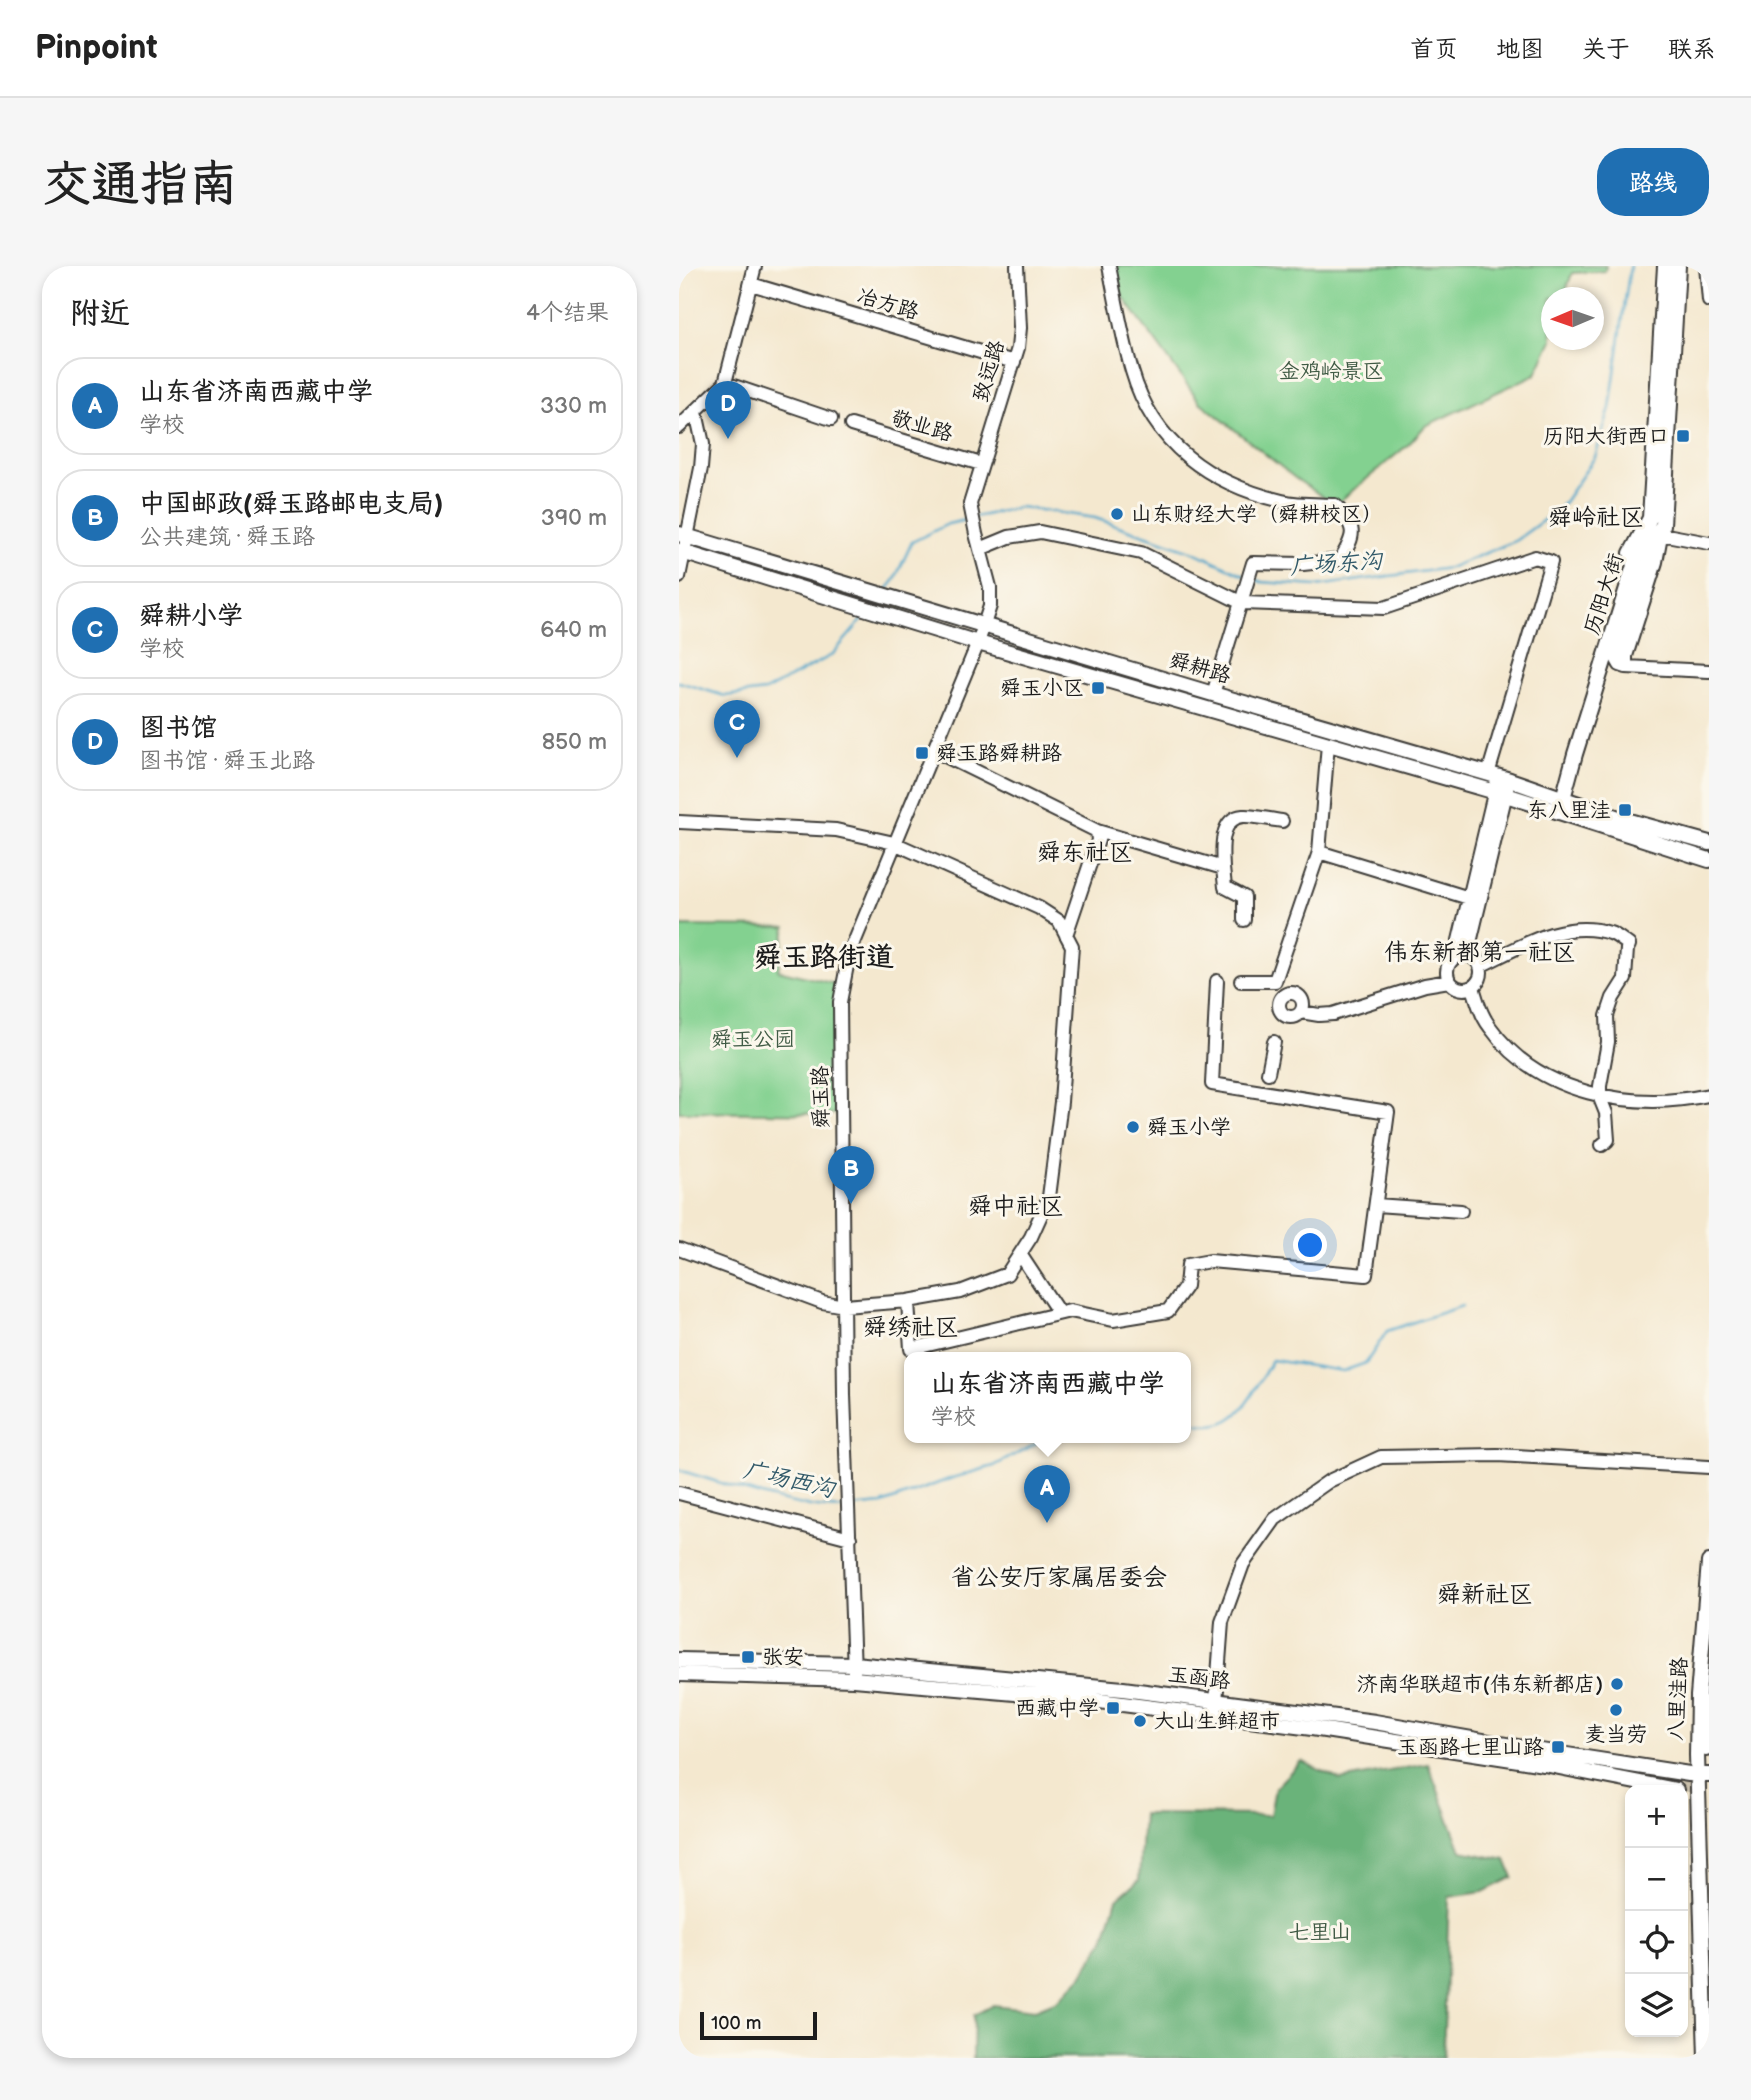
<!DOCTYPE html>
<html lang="zh">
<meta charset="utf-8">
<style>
:root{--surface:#fff;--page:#f6f6f6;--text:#222;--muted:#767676;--line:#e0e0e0;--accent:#1f6fb2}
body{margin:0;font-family:"Balsamiq Sans","LXGW WenKai TC",sans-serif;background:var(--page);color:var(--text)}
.controls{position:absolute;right:21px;bottom:21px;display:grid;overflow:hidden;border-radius:14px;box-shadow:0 4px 10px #0003}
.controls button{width:63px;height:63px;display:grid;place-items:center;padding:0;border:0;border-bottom:2px solid var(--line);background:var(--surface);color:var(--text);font:35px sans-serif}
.compass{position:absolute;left:862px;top:21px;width:63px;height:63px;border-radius:50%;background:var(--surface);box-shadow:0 4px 10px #0003;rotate:268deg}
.scale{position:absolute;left:21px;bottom:18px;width:117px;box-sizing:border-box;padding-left:7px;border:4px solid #1c1c1c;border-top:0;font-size:19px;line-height:24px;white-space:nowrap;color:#1c1c1c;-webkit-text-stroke:5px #fbf7ec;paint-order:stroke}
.you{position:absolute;left:632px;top:980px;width:24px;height:24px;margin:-18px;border:5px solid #fff;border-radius:50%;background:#1a73e8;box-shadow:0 0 0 10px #1a73e833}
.badge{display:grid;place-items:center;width:46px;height:46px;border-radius:50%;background:var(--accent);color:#fff;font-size:23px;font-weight:700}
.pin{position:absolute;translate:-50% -58px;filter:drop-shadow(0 2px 4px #0008)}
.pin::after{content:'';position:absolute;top:37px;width:24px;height:21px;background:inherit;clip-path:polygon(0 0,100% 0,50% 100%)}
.popup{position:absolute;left:225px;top:1086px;width:287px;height:91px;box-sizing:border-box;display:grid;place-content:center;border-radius:14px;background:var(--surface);filter:drop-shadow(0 2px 5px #0005);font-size:23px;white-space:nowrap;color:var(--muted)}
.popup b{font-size:26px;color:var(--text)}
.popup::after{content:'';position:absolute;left:50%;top:100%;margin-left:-14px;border:14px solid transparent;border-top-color:var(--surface)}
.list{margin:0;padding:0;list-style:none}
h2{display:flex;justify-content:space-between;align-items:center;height:91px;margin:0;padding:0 28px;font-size:30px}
h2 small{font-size:23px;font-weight:400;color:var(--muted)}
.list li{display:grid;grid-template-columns:46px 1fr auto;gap:21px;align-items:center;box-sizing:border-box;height:98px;margin:0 14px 14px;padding:0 14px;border:2px solid var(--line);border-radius:28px}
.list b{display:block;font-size:26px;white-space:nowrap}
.list p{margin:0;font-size:23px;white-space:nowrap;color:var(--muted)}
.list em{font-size:23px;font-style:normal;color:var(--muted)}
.icon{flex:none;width:38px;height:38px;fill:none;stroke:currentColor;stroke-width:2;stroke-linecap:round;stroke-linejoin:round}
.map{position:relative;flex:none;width:1030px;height:1792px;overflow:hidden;border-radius:28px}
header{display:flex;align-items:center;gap:42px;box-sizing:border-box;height:98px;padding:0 35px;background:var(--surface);border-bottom:2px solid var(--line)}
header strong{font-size:33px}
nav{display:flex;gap:38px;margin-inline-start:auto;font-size:24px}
.intro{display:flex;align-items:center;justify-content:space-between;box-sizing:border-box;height:168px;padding:0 42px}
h1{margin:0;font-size:49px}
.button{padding:18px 32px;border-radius:28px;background:var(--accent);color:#fff;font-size:24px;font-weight:700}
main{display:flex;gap:42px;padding:0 42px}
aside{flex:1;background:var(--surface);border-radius:28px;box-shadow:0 4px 10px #0003}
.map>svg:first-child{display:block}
.green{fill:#83d190;stroke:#507656;stroke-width:2}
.forest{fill:#6ab37a;stroke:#43684b;stroke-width:2}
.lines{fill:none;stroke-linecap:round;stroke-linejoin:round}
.stream{stroke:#4da5ca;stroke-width:2.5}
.highway-tunnel{stroke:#c9bfab;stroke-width:18;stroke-dasharray:18 9;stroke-linecap:butt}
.minor-casing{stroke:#3c3b37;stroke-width:16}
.major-casing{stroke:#3c3b37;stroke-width:18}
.minor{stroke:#fff;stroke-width:12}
.major{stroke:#fff;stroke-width:14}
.poi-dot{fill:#1f6fb2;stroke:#fbf7ec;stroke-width:2.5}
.labels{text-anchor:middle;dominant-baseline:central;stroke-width:6;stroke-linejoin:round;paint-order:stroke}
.street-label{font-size:21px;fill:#1c1c1c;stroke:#fbf7ec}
.park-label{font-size:21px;fill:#405b45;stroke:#fbf7ec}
.poi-label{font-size:21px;fill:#1c1c1c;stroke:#fbf7ec;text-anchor:end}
.water-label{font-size:23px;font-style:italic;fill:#325a6a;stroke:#fbf7ec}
.quarter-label{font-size:24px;fill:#1c1c1c;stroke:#fbf7ec}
.district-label{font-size:28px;font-weight:bold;fill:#1c1c1c;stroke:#fbf7ec}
</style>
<header>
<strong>Pinpoint</strong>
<nav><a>首页</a><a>地图</a><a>关于</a><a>联系</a></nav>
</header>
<div class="intro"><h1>交通指南</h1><a class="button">路线</a></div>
<main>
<aside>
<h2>附近<small>4个结果</small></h2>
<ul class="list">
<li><span class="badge">A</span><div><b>山东省济南西藏中学</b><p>学校</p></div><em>330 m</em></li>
<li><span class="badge">B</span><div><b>中国邮政(舜玉路邮电支局)</b><p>公共建筑 · 舜玉路</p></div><em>390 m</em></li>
<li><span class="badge">C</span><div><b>舜耕小学</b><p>学校</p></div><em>640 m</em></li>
<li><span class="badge">D</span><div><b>图书馆</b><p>图书馆 · 舜玉北路</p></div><em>850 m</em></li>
</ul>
</aside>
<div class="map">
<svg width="1030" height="1792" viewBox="0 0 1030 1792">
<rect width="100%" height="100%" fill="#fbf7ec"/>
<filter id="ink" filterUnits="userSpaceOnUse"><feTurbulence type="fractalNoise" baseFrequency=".0143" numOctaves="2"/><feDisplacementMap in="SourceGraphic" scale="14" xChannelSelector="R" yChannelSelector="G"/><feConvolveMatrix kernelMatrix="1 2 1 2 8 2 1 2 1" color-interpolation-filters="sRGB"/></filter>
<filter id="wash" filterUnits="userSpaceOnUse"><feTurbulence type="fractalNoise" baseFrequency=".00686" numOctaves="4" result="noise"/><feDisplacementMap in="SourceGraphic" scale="28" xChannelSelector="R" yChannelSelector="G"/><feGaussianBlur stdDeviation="1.57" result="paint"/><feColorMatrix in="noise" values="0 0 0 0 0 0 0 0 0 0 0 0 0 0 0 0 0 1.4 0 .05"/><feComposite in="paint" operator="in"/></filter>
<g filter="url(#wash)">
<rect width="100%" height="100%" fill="#f4e8cf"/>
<path class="green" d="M429 0H927L926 5 893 7 885 31 872 32 873 74 857 108 746 160 730 178 656 239 616 212 521 136 433 16Z
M0 660 107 661 99 704 156 718 157 848 0 846Z"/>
<path class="forest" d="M622 1495 661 1514 749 1498 782 1585 827 1594 834 1611 804 1626 770 1631 764 1792H294L295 1749 314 1739 356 1744 378 1735 403 1710 425 1674 438 1633 460 1614 464 1548 591 1549 596 1522Z"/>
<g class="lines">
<path class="stream" d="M297 251 341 241 416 252 515 286 565 309
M574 313 583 316 637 320 770 302 836 275 881 242 916 191 931 142 951 0
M206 326 215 315 233 276 269 258 291 253
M0 416 46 430 86 425 153 389 189 347
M506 1154C557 1174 571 1131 593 1094L664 1105 687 1097 708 1065 783 1040
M0 1204C44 1217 122 1246 166 1242
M172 1241 203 1238 273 1212 315 1200 369 1171"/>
</g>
</g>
<g filter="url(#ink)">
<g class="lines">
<path class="highway-tunnel" d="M951 1505 1030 1521"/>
<g class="minor-casing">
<path id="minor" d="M430 0C437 35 443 71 453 105 474 178 531 218 603 235 620 239 639 238 656 239 678 262 677 268 661 294L624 298 574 297 534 428
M1027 0 1030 35
M72 18 335 96
M46 117 152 153
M172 159 302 198
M0 161 46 117 76 0
M982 268 1030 277
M972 270 970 293 938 381 937 392 941 399 947 401 1030 405
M301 283 330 271 361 266 462 287 563 337 705 342 856 291 872 296 809 508
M0 311 22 202 24 178 17 146
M947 401V390L977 296 984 259
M254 484 418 565 419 574 387 669
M0 556 157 564 215 577 360 642 380 655 393 680 382 836 370 931 352 971 328 1008 281 1026 229 1035
M418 565 544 602C543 585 540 552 564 550 574 549 592 554 603 555
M640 586 790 632
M544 602 546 621 565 631V654
M768 706a17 17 0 1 1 34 0a17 17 0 1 1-34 0Z
M788 689 829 519
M776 691 819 511
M801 700C841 681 885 652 931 667 938 669 944 675 950 679L948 683 946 713 934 732 928 750 929 776 921 820V832L927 847 929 874 923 879
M562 715H596L640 586 649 478
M794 721C798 735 802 749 811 761 859 829 953 845 1030 829
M600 739a12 12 0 1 1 24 0a12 12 0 1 1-24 0Z
M622 746 640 749 654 748 746 719 770 715
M589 807 595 776
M697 939 782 945
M0 983 143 1036 165 1040 229 1035 232 1083 391 1045 434 1054 489 1045 507 1020 509 999 531 995 687 1009 709 846 533 818 538 715
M341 988 380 1047
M0 1227 171 1272
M175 1406 165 1129 161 736 170 689 299 377 311 340V321L297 268 291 238 339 82 341 62 338 0
M536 1450 543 1356 564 1298 596 1253 650 1215 702 1191 818 1189 1030 1201"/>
</g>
<g class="major-casing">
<path id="major" d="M0 268 534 428 831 514 940 552 1030 577
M0 285 299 377 827 529 1030 594
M952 287 971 252 986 0
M882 540 896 488 958 290C965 278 976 271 984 259L999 0
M0 1394 175 1398 444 1423 696 1456 862 1485 1010 1508 1030 1509
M0 1408 175 1413 404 1433 633 1462 865 1498 997 1524
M1027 1483 1030 1436
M1027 1792 1018 1489 1019 1430 1030 1296"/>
</g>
<use href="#minor" class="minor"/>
<use href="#major" class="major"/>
</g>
</g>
<g class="poi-dot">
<rect x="997" y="163" width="14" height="14" rx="3.5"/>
<circle cx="438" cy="248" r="7"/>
<rect x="412" y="415" width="14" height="14" rx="3.5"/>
<rect x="236" y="480" width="14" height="14" rx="3.5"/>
<rect x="939" y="537" width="14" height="14" rx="3.5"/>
<circle cx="454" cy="861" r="7"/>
<rect x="62" y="1384" width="14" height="14" rx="3.5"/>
<circle cx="938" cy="1418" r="7"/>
<rect x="427" y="1435" width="14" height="14" rx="3.5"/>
<circle cx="937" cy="1444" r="7"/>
<circle cx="461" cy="1455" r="7"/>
<rect x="872" y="1474" width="14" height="14" rx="3.5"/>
</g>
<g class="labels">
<g class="street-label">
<text transform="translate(209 38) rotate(16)">冶方路</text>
<text transform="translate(310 105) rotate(-74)">致远路</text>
<text transform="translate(243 160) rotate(16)">敬业路</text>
<text transform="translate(925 328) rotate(-72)">历阳大街</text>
<text transform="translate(521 402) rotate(16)">舜耕路</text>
<text transform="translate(142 831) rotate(-91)">舜玉路</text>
<text transform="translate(520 1412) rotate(7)">玉函路</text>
<text transform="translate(999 1433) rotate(-87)">八里洼路</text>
</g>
<g class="park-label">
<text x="652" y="105">金鸡岭景区</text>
<text x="74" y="773">舜玉公园</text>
<text x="641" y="1666">七里山</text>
</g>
<g class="poi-label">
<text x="990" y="170">历阳大街西口</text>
<text x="452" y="248" text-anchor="start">山东财经大学（舜耕校区）</text>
<text x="405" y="422">舜玉小区</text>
<text x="257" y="487" text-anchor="start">舜玉路舜耕路</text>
<text x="932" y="544">东八里洼</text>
<text x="468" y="861" text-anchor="start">舜玉小学</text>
<text x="83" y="1391" text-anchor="start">张安</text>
<text x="924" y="1418">济南华联超市(伟东新都店)</text>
<text x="420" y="1442">西藏中学</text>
<text x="475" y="1455" text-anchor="start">大山生鲜超市</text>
<text x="937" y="1468" text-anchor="middle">麦当劳</text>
<text x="865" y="1481">玉函路七里山路</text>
</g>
<g class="water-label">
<text transform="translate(657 298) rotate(-4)">广场东沟</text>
<text transform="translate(110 1214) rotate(13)">广场西沟</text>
</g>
<g class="quarter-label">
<text x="917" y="251">舜岭社区</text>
<text x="406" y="586">舜东社区</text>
<text x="801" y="686">伟东新都第一社区</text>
<text x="337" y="940">舜中社区</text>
<text x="232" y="1061">舜绣社区</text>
<text x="380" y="1311">省公安厅家属居委会</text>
<text x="806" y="1328">舜新社区</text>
</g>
<g class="district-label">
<text x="145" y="691">舜玉路街道</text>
</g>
</g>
</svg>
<div class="controls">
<button>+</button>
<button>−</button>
<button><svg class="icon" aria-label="locate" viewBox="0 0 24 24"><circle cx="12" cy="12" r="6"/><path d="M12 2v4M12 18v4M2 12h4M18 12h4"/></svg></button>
<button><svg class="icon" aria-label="layers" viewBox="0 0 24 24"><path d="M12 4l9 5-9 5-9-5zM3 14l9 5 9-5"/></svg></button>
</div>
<svg class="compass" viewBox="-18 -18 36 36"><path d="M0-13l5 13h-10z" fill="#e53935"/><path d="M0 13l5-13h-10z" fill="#767676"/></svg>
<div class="scale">100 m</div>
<div class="you"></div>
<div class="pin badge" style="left:368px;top:1257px">A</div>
<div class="popup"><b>山东省济南西藏中学</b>学校</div>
<div class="pin badge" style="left:172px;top:938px">B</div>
<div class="pin badge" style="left:58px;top:492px">C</div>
<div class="pin badge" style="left:49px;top:173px">D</div>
</div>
</main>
